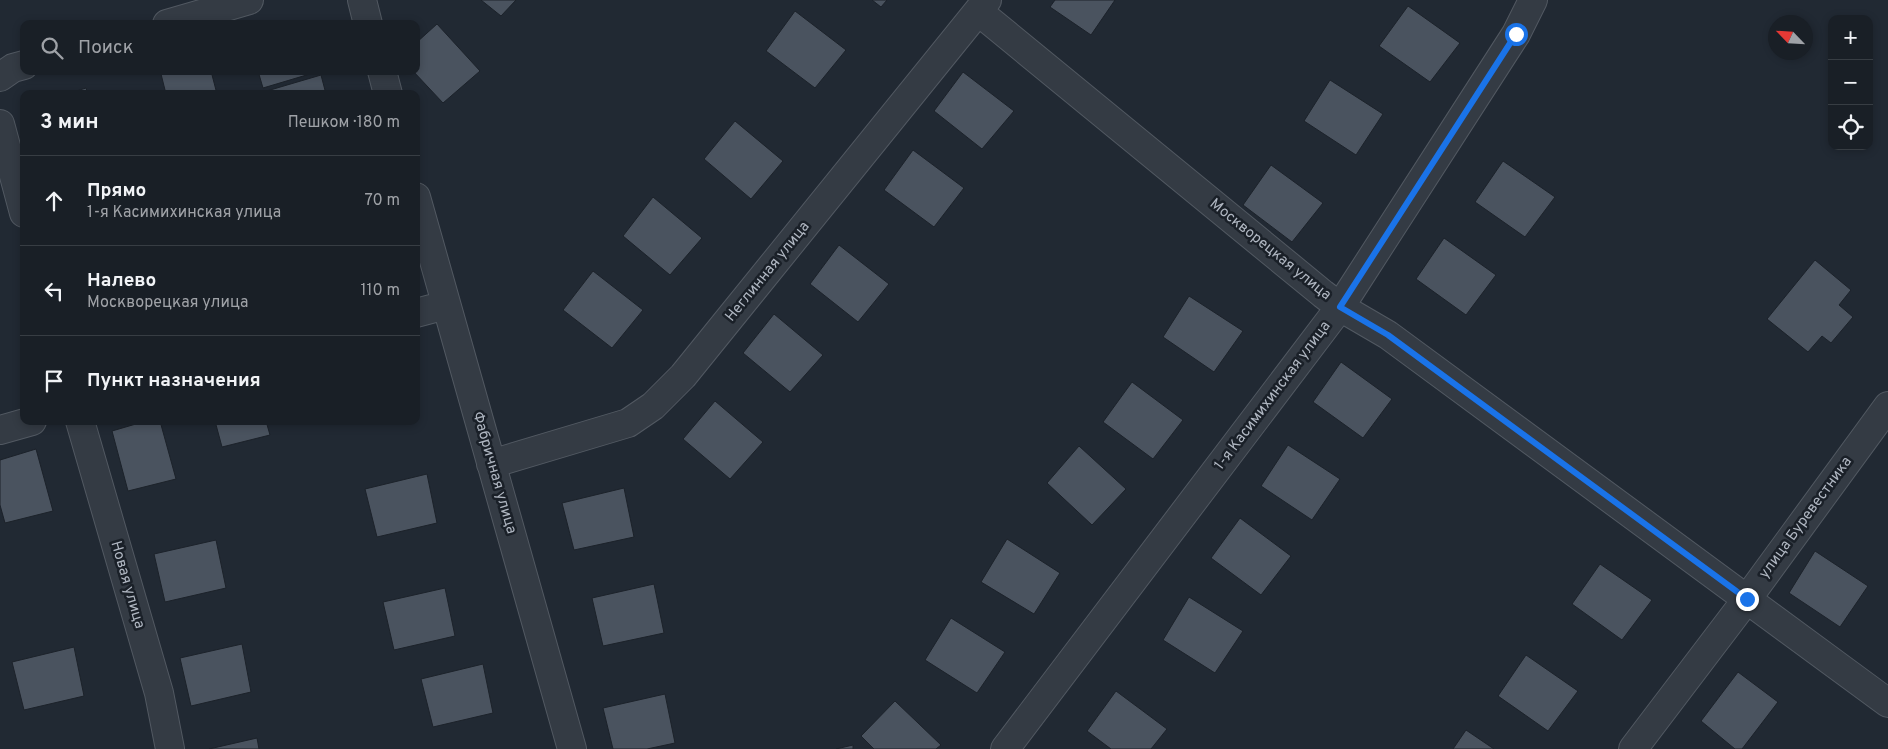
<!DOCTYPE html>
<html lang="ru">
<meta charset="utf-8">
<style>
:root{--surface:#191f26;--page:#22272e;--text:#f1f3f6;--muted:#9fa2a7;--line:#373d43}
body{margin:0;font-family:Overpass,sans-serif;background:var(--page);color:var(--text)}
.controls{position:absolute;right:15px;top:15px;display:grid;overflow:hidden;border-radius:10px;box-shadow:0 2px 8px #0003}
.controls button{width:45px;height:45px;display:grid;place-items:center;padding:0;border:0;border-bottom:1px solid var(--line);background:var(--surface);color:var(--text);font:25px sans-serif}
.compass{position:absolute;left:1768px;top:15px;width:45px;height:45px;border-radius:50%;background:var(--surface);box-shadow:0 2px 8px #0003;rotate:295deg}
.stop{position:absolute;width:15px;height:15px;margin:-11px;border:4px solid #1a73e8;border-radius:50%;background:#fff}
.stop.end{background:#1a73e8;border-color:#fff;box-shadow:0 1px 5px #0008}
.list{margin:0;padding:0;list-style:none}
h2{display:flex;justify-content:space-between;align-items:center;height:65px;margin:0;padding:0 20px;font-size:21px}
h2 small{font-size:16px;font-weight:400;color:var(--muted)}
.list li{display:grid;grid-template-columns:32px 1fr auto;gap:15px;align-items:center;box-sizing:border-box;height:90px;padding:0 20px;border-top:1px solid var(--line)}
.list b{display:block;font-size:19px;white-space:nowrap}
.list p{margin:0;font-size:16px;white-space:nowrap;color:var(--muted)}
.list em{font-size:16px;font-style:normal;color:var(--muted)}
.icon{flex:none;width:28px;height:28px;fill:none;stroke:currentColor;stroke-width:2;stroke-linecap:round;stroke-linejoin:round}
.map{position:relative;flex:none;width:1888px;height:749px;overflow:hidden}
.search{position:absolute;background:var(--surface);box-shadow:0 2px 8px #0003;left:20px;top:20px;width:400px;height:55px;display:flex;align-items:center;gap:12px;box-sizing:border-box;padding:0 18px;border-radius:10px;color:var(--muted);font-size:19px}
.panel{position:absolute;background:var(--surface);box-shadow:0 2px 8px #0003;left:20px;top:90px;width:400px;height:335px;border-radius:10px}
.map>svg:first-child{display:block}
.building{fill:#4a535f;stroke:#1c222a}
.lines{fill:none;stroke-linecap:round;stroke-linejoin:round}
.minor-casing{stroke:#525962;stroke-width:30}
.minor{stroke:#343b44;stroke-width:28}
.route{stroke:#1a73e8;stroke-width:6}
.labels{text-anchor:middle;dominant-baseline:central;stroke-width:5;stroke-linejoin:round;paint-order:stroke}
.street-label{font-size:15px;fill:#afb6c1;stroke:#1a2028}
</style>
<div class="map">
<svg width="1888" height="749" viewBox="0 0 1888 749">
<rect width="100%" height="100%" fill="#212933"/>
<path class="building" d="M481 0H516L501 16Z
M872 0H887L881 7Z
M1055 0H1115L1091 35 1050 7Z
M1408 6 1460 43 1430 82 1379 46Z
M795 11 846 50 815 88 766 51Z
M437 24 480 71 443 103 413 71H416V43Z
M171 71H211L217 94H166L161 74Z
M258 71H320L263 88Z
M963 72 1014 111 982 149 934 111Z
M321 75 326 94 260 93Z
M1330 80 1383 114 1356 155 1304 121Z
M86 88 88 94H67Z
M735 121 783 161 751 199 704 159Z
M913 150 964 188 934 227 884 190Z
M1503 161 1555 197 1525 237 1475 202Z
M1271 165 1323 203 1292 242 1243 205Z
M653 197 702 238 670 275 623 236Z
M1444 238 1496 275 1466 315 1416 279Z
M839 245 889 284 858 322 810 284Z
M1815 260 1851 290 1839 305 1853 317 1831 343 1822 336 1808 352 1767 319Z
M593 271 643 310 612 348 563 310Z
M1189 296 1243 331 1214 372 1163 337Z
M774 314 823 355 790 392 743 353Z
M1341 362 1392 399 1363 438 1313 402Z
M1132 382 1183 420 1153 459 1103 422Z
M715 401 763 442 730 479 683 439Z
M146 421H160L176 479 128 491 112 431Z
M215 421H266L270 435 222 447Z
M1288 445 1340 479 1312 520 1261 486Z
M1079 446 1126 489 1092 525 1047 483Z
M36 449 53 511 5 523 0 505V460Z
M427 474 437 523 377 537 365 489Z
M624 488 634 537 574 550 562 503Z
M1240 518 1291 556 1261 595 1211 558Z
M1007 539 1060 573 1034 614 981 582Z
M216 540 226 588 165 602 154 554Z
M1815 551 1868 586 1840 627 1789 593Z
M1600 564 1652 600 1622 640 1572 604Z
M654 584 664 633 603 646 592 598Z
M445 588 455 636 394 650 383 602Z
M1189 597 1243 631 1215 673 1163 640Z
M951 618 1005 652 977 693 925 660Z
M242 644 251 692 191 706 180 658Z
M74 647 84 696 24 710 12 662Z
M1526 655 1578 691 1548 731 1498 696Z
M483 664 493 713 433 727 421 679Z
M1738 672 1778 702 1742 749H1735L1701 721Z
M1116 691 1167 729 1151 749H1111L1087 731Z
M665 694 675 743 647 749H613L603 708Z
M895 701 941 745 936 749H874L861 736Z
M1466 730 1494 749H1453Z
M257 738 259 749H209Z
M853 745V749H836Z"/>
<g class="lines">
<g class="minor-casing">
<path id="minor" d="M362 0 368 24
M979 12 1323 294 1340 307 1388 335 1888 703
M167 24 249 0
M382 71 388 94
M0 77 13 68 24 65
M0 124 24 213
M416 197 572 749
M416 313 446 305
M80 421 159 693 170 749
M0 430 32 421
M491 464 628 423 653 406 683 376 987 0
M1005 749 1340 307 1516 34 1533 0
M1633 749 1747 599 1888 406"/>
</g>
<use href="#minor" class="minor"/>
</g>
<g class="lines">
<path class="route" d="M1516 34 1340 307 1388 335 1747 599"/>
</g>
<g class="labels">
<g class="street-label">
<text transform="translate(1270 250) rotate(39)">Москворецкая улица</text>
<text transform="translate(768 272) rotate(-51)">Неглинная улица</text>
<text transform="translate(1273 396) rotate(-53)">1-я Касимихинская улица</text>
<text transform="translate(494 473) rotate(74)">Фабричная улица</text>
<text transform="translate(1806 518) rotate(-54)">улица Буревестника</text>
<text transform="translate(127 585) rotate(74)">Новая улица</text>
</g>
</g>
</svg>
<div class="controls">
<button>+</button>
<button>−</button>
<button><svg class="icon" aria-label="locate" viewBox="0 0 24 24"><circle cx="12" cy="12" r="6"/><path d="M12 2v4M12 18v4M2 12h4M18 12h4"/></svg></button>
</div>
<svg class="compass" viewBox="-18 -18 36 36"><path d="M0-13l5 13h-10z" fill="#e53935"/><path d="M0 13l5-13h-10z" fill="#9fa2a7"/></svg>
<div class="stop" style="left:1516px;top:34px"></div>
<div class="stop end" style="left:1747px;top:599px"></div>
<div class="search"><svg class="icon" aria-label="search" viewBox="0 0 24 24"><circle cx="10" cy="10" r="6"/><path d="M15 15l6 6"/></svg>Поиск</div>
<section class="panel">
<h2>3 мин<small>Пешком · 180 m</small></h2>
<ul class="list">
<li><svg class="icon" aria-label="ahead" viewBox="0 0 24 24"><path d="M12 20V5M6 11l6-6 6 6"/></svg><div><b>Прямо</b><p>1-я Касимихинская улица</p></div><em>70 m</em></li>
<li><svg class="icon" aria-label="left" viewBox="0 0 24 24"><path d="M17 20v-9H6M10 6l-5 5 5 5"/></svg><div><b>Налево</b><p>Москворецкая улица</p></div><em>110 m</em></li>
<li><svg class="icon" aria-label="arrive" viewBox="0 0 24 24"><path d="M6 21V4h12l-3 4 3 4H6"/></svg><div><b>Пункт назначения</b></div></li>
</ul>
</section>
</div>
